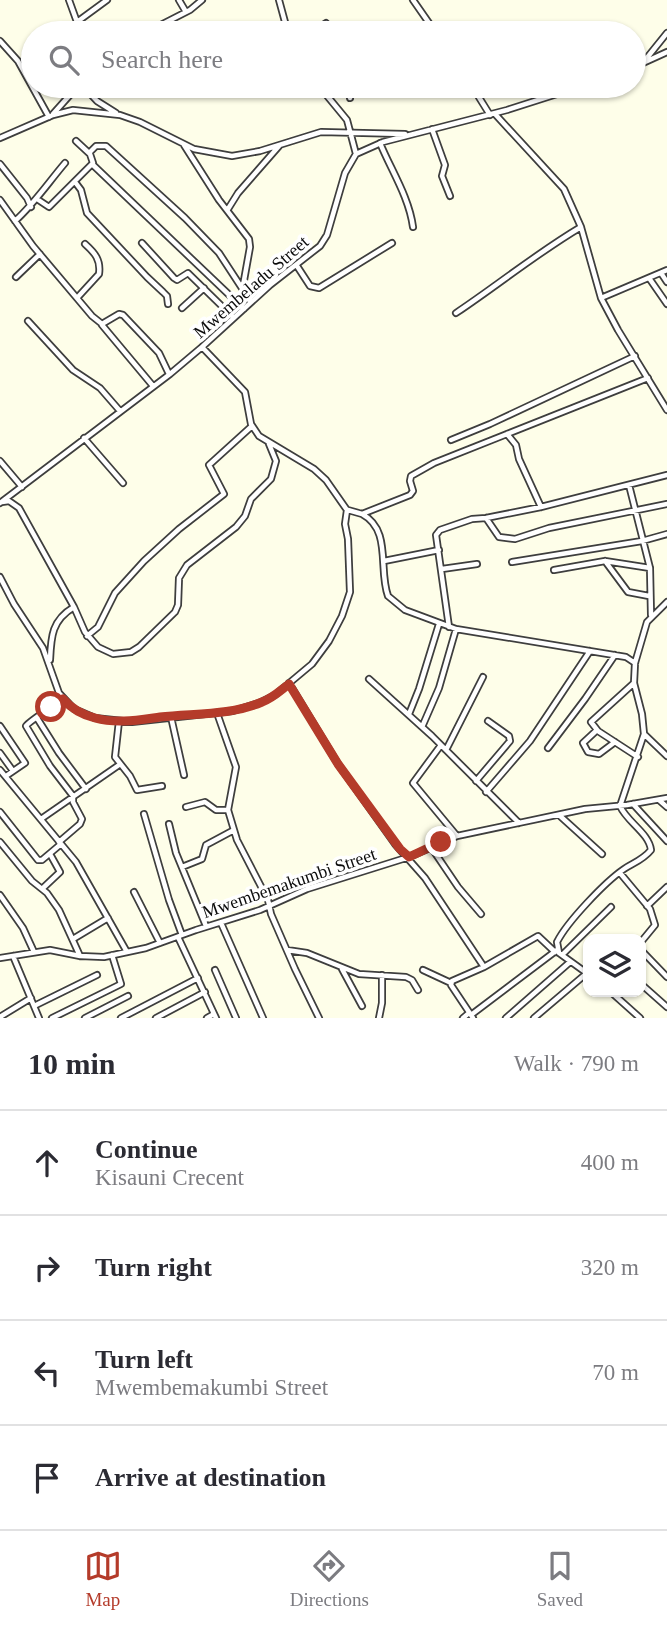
<!DOCTYPE html>
<meta charset="utf-8">
<style>
:root{--surface:#fff;--page:#f2f2f3;--text:#2b2b33;--muted:#7c7c81;--line:#e1e1e2;--accent:#b43b2a}
body{margin:0;font-family:"Times New Roman",serif;background:var(--page);color:var(--text)}
.controls{position:absolute;right:21px;bottom:21px;display:grid;overflow:hidden;border-radius:14px;box-shadow:0 2px 5px #0004}
.controls button{width:63px;height:63px;display:grid;place-items:center;padding:0;border:0;border-bottom:2px solid var(--line);background:var(--surface);color:var(--text);font:35px sans-serif}
.stop{position:absolute;width:21px;height:21px;margin:-16px;border:5px solid #b43b2a;border-radius:50%;background:#fff}
.stop.end{background:#b43b2a;border-color:#fff;box-shadow:0 2px 7px #0008}
.list{margin:0;padding:0;list-style:none}
h2{display:flex;justify-content:space-between;align-items:center;height:91px;margin:0;padding:0 28px;font-size:30px}
h2 small{font-size:23px;font-weight:400;color:var(--muted)}
.list li{display:grid;grid-template-columns:46px 1fr auto;gap:21px;align-items:center;box-sizing:border-box;height:105px;padding:0 28px;border-top:2px solid var(--line)}
.list b{display:block;font-size:26px;white-space:nowrap}
.list p{margin:0;font-size:23px;white-space:nowrap;color:var(--muted)}
.list em{font-size:23px;font-style:normal;color:var(--muted)}
.icon{flex:none;width:38px;height:38px;fill:none;stroke:currentColor;stroke-width:2;stroke-linecap:round;stroke-linejoin:round}
.map{position:relative;flex:none;width:667px;height:1018px;overflow:hidden}
.search{position:absolute;background:var(--surface);box-shadow:0 2px 5px #0004;left:21px;right:21px;top:21px;height:77px;display:flex;align-items:center;gap:18px;box-sizing:border-box;padding:0 24px;border-radius:38px;color:var(--muted);font-size:26px}
.sheet{height:511px;background:var(--surface)}
nav{display:flex;justify-content:space-around;align-items:center;box-sizing:border-box;height:98px;border-top:2px solid var(--line);background:var(--surface);font-size:19px;color:var(--muted)}
nav a{display:grid;justify-items:center;gap:4px}
nav .on{color:var(--accent)}
.map>svg:first-child{display:block}
.lines{fill:none;stroke-linecap:round;stroke-linejoin:round}
.minor-casing{stroke:#3e3e3e;stroke-width:8}
.minor{stroke:#fff;stroke-width:4.5}
.route{stroke:#b43b2a;stroke-width:9}
.labels{text-anchor:middle;dominant-baseline:central;stroke-width:7;stroke-linejoin:round;paint-order:stroke}
.street-label{font-size:18px;fill:#0b0b0b;stroke:#fff}
</style>
<div class="map">
<svg width="667" height="1018" viewBox="0 0 667 1018">
<rect width="100%" height="100%" fill="#fefee9"/>
<g class="lines">
<g class="minor-casing">
<path id="minor" d="M69 0 77 22 74 33
M179 0 186 12
M279 0 288 33
M413 0 436 33
M77 22 107 0
M145 33 190 10 202 0
M311 33 326 23 334 33
M0 41 18 61 49 117
M642 64 667 33
M634 67 667 52
M83 86 97 101 116 113
M319 86 347 120 356 154
M348 86 350 98
M472 86 490 115
M53 114 78 86
M495 114 564 189 581 227 601 298 618 330 667 410
M432 129 445 165 442 176 450 196
M0 138 53 115 73 110 120 115 140 122 194 149 232 156 260 151 321 132 405 134
M380 143C391 170 409 197 413 227
M184 145 219 200 249 239 250 247 243 286
M89 153 96 146H106L185 218 219 253 251 302
M0 164 27 198 31 207
M92 164 244 309
M75 182 81 190 87 213 147 277 163 292 167 296 168 304
M37 199 49 207 93 163 90 154 76 141
M0 200 33 246 92 316 102 324 119 314 123 315 159 353 169 374
M228 209 238 193 279 146
M15 221C34 204 48 183 65 163
M142 243 174 278 177 280 188 273 190 275 234 318
M297 266 310 286 319 288 392 243
M661 273 667 282
M16 277 40 254
M649 278 667 304
M77 298 99 274C101 260 95 253 85 244
M601 298 667 270
M182 308 204 288
M456 313C498 285 537 253 581 227
M28 321 73 370 100 388 120 411
M102 325 153 386
M507 434 516 445 519 459 541 507
M84 438 123 483
M451 440 490 424 635 356
M0 461 22 487
M629 485 650 568 651 615
M2 502 9 501 19 508 74 607 85 632 98 647 113 654 131 652 139 647 175 612 178 605 179 578 187 565 236 527 245 516 251 499 271 479 276 461 269 444
M0 503 170 374 202 347 270 285 320 246 327 235 345 173 356 154 383 142 507 110 582 86
M348 510 362 514 410 495 413 491 410 481 411 476 434 463 648 378
M362 514C392 530 378 569 388 596L405 610 456 629 626 657 635 663
M486 518 499 537 515 539 549 528 667 504
M384 561 439 550
M605 561 628 592 649 596
M512 562 642 541 667 534
M442 569 477 564
M554 570 605 561 650 568
M0 577 14 604 43 648 59 693 74 709 95 718 132 722 233 711 259 703 275 695 312 664 329 641 342 616 350 592 348 539 345 524 347 510 326 480 314 469 259 436 251 424 245 392 202 347
M449 627 436 535 440 530 472 519 486 518 541 507 667 475
M87 636 98 627 115 593 144 561 179 529 224 494 209 465 252 426
M50 660C51 636 52 620 74 607
M369 679 432 736 519 823
M289 683 338 764 395 844 425 878 484 967
M634 683 591 722 598 731 638 757
M217 713 236 767 228 810 237 840 268 900 271 914 295 969 319 1018
M409 714 419 689 439 624
M171 717 184 775
M37 718 59 753 86 789
M119 721 115 757 130 776 137 790 162 786
M0 726 25 763 6 776
M422 727 439 688 456 629
M597 730 583 743 588 752 599 754 615 742
M645 735 667 756
M441 745 413 783 457 836
M548 748 585 699 615 655
M446 750 483 677
M0 753 13 771
M0 770 76 862 127 952
M476 781 510 741 509 736 488 721
M486 792 530 741 590 651
M659 800 667 807
M633 804 667 841
M186 807 205 802 216 810H228
M0 812 38 860H42L61 844
M144 814 169 900 182 935
M559 815 602 854
M41 819 119 765
M169 824 176 853 206 926
M0 842 32 881 47 893 59 910 80 956
M59 842 80 824 82 819 73 802V796L50 766 26 726C29 721 55 705 63 699
M431 847 458 887 481 914
M182 867 202 859 206 845 234 830
M620 873 650 909 655 925 641 942
M43 888 60 872 50 854
M134 892 160 943
M0 895 23 928 34 952
M647 906 667 887
M221 923 263 1018
M178 937 216 1018
M73 939 108 918
M287 950 307 953 359 974 406 977 412 980 418 990
M641 950 667 977
M562 955 611 907
M13 956 39 1018
M0 958 50 950 80 956 104 957 146 948 196 930 260 910 307 889 409 857 457 836 585 809 627 805 667 798
M342 969 362 1006
M215 970 236 1018
M423 970 451 983
M588 974 559 953 557 942C567 922 605 882 624 869 633 863 643 860 651 850 649 833 627 822 620 806L644 734 642 714 634 683 635 663 647 622 667 602
M641 984 667 1007
M611 992 640 1018
M34 1006 97 975
M471 1015 557 950
M0 1017 31 998
M52 1018 121 984 112 955
M85 1018 128 996
M121 1018 198 978
M156 1018 205 992
M207 1018 214 1014
M379 1018 382 1003V975
M463 1018 469 1013
M473 1018 451 985 452 981 484 967 538 936 555 952
M506 1018 570 962
M534 1018 587 973"/>
</g>
<use href="#minor" class="minor"/>
</g>
<g class="lines">
<path class="route" d="M51 707 63 699C71 708 83 715 95 718 117 724 138 720 160 717 195 713 229 716 262 702 273 698 281 690 289 684L338 764 400 849 409 857 441 842"/>
</g>
<g class="labels">
<g class="street-label">
<text transform="translate(251 287) rotate(-41)">Mwembeladu Street</text>
<text transform="translate(289 883) rotate(-19)">Mwembemakumbi Street</text>
</g>
</g>
</svg>
<div class="controls">
<button><svg class="icon" aria-label="layers" viewBox="0 0 24 24"><path d="M12 4l9 5-9 5-9-5zM3 14l9 5 9-5"/></svg></button>
</div>
<div class="stop" style="left:51px;top:707px"></div>
<div class="stop end" style="left:441px;top:842px"></div>
<div class="search"><svg class="icon" aria-label="search" viewBox="0 0 24 24"><circle cx="10" cy="10" r="6"/><path d="M15 15l6 6"/></svg>Search here</div>
</div>
<section class="sheet">
<h2>10 min<small>Walk · 790 m</small></h2>
<ul class="list">
<li><svg class="icon" aria-label="ahead" viewBox="0 0 24 24"><path d="M12 20V5M6 11l6-6 6 6"/></svg><div><b>Continue</b><p>Kisauni Crecent</p></div><em>400 m</em></li>
<li><svg class="icon" aria-label="right" viewBox="0 0 24 24"><path d="M7 20v-9h11M14 6l5 5-5 5"/></svg><div><b>Turn right</b></div><em>320 m</em></li>
<li><svg class="icon" aria-label="left" viewBox="0 0 24 24"><path d="M17 20v-9H6M10 6l-5 5 5 5"/></svg><div><b>Turn left</b><p>Mwembemakumbi Street</p></div><em>70 m</em></li>
<li><svg class="icon" aria-label="arrive" viewBox="0 0 24 24"><path d="M6 21V4h12l-3 4 3 4H6"/></svg><div><b>Arrive at destination</b></div></li>
</ul>
</section>
<nav>
<a class="on"><svg class="icon" aria-label="map" viewBox="0 0 24 24"><path d="M3 6l6-2 6 2 6-2v14l-6 2-6-2-6 2zM9 4v14M15 6v14"/></svg>Map</a>
<a><svg class="icon" aria-label="directions" viewBox="0 0 24 24"><path d="M12 3l9 9-9 9-9-9zM9 14v-3h6M13 9l2 2-2 2"/></svg>Directions</a>
<a><svg class="icon" aria-label="saved" viewBox="0 0 24 24"><path d="M7 4h10v16l-5-4-5 4z"/></svg>Saved</a>
</nav>
